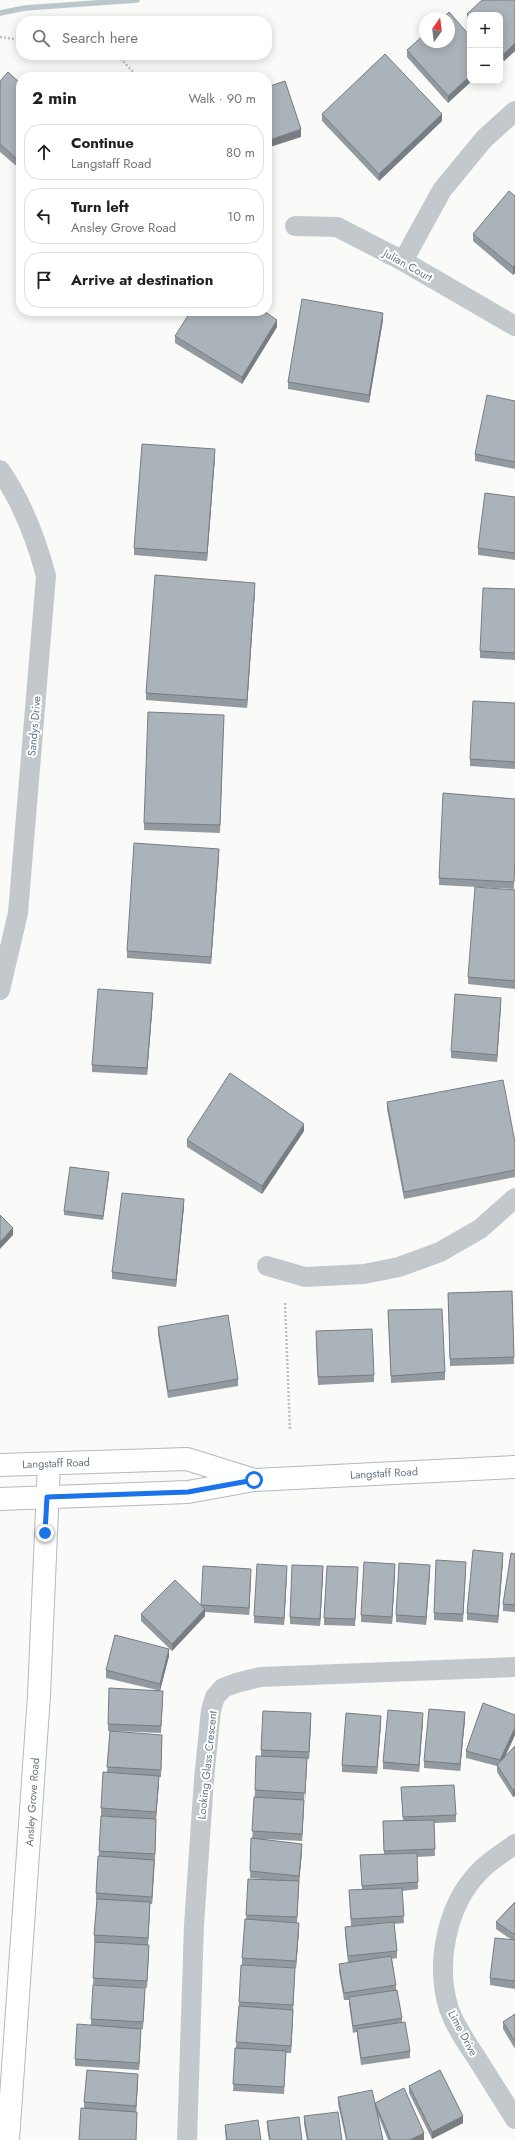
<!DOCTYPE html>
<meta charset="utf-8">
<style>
:root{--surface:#fff;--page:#f6f6f6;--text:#202124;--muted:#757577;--line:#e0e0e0}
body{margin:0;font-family:Jost,sans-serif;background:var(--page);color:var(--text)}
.controls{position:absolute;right:12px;top:12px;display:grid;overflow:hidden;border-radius:8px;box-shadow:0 2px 10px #0003}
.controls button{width:36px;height:36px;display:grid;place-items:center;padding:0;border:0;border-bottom:1px solid var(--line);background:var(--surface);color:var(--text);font:20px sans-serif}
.compass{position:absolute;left:419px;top:12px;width:36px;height:36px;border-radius:50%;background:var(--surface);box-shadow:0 2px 10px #0003;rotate:14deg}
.stop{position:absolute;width:12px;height:12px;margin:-9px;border:3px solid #1a73e8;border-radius:50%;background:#fff}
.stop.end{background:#1a73e8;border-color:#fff;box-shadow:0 1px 4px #0008}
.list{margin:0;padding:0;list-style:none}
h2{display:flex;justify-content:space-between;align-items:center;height:52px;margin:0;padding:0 16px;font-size:17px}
h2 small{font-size:13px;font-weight:400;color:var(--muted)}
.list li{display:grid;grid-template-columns:26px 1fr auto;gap:12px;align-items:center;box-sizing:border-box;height:56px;margin:0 8px 8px;padding:0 8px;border:1px solid var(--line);border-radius:16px}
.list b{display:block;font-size:15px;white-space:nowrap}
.list p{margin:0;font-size:13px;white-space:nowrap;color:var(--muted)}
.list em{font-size:13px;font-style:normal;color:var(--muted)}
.icon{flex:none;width:22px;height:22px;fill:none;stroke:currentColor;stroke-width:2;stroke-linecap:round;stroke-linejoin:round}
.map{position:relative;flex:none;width:515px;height:2140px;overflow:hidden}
.search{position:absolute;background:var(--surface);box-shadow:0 2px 10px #0003;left:16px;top:16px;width:256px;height:44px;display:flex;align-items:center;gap:10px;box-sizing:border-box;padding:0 14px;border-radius:16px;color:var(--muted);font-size:15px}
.panel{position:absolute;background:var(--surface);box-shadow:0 2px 10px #0003;left:16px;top:72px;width:256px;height:244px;border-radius:16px}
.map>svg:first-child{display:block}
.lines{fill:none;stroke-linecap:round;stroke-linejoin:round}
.stream{stroke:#bbc7cb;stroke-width:5.5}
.secondary-casing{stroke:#b3babf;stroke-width:24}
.path{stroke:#bbbfc2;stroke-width:2.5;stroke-dasharray:2 2;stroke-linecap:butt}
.street{stroke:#c3c8cc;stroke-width:20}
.secondary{stroke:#fff;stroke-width:22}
.wall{fill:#929a9f}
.shaded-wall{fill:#777d82}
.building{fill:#aab3b9;stroke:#777d82}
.route{stroke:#1a73e8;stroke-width:5}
.labels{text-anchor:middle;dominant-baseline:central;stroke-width:4;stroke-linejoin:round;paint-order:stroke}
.street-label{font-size:11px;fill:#657683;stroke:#fff}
</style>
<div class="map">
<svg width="515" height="2140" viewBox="0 0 515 2140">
<rect width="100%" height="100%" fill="#fafaf8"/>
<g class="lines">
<path class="stream" d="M0 13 25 8 137 0"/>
<g class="secondary-casing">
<path id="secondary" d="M0 1465 187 1459 251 1479
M0 1499 188 1492 254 1480 515 1467
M8 2140 39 1695 49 1464"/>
</g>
<path class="path" d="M0 37 21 40
M114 55H117L138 77
M285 1303 290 1430"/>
<path class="street" d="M295 226 337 227 403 261 515 326
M403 261 442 190 484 139 515 111
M0 470C22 502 36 538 46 576L18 913 0 990
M267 1266 305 1277 364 1274 399 1267 440 1252 480 1229 515 1198
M515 1844C503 1853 489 1861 479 1872 446 1906 435 1965 449 2009 455 2026 466 2042 476 2057 489 2078 502 2098 515 2119
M187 2140 194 1925 204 1779 211 1710 215 1697 223 1688 236 1683 260 1677 515 1667"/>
<use href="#secondary" class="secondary"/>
</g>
<path class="wall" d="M515 0V51L504 61 500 57V15H470V24L467 21V14Z
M470 36 448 103 407 57V50Z
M0 81 21 84V170L0 152Z
M322 114 442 121 379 181 322 121Z
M515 196 513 275 473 241V234Z
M383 320 369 403 288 389V382Z
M277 327 242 384 175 343V336Z
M515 401V469L475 461V454Z
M215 456 207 561 134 555V548Z
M515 497V560L478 555V548Z
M515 589V660L480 658V651Z
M255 590 247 708 146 700V693Z
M515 703V769L470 766V759Z
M224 715 220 833 144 830V823Z
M515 799 514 889 439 885V878Z
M219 856 211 964 127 958V951Z
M515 890V989L468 984V977Z
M153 1000 147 1075 92 1072V1065Z
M501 1005 497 1062 451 1058V1051Z
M387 1102 515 1142V1177L404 1199 387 1109Z
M304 1131 262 1194 187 1147V1140Z
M109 1175 103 1220 64 1215V1211Z
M184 1206 176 1287 112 1279V1272Z
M512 1291 514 1364 450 1366 448 1293Z
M388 1310 445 1372V1380L391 1383Z
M158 1327 238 1379V1386L168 1398 158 1334Z
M316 1339 374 1375V1382L318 1385Z
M515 1554V1612L503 1611V1604Z
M503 1560 498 1623 467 1620V1613Z
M466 1569 463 1622 434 1620V1613Z
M395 1572 392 1624 361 1622V1615Z
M430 1572 426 1625 396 1622V1615Z
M287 1573 284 1625 254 1623V1616Z
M323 1574 320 1626 290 1624V1617Z
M358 1574 355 1626 324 1625V1618Z
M251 1576 249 1615 205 1612V1616L172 1651 141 1621V1614L201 1605Z
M169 1656 160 1690 163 1698 161 1733 113 1731 162 1742 161 1777H159L156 1819 155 1861 152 1904H150L148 1945 149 1952 147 1988 93 1985 95 1942H94V1935L97 1900H96V1893L99 1851 110 1816H101V1808L107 1772 110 1731H108V1724L157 1690 106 1678V1670Z
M515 1715V1735L505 1757 515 1746 513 1797 497 1772V1766L466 1758V1751Z
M465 1719 460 1771 424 1768V1761Z
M311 1720 309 1759H307L304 1801 302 1841 262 1839 302 1851 299 1883 297 1923 299 1930 296 1968H295L293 2017 291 2053H286L284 2094 233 2091 239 2002 291 1968 242 1965V1958L246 1919 248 1879H262L250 1878 255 1790 261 1756V1750Z
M423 1720 419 1772 383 1769V1762Z
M381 1723 377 1774 342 1772V1765Z
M401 1787 456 1815V1822L434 1823 435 1856 417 1857 418 1889 402 1891 404 1923 394 1924 397 1951V1958L392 1959 396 1985V1990L402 2018V2022L410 2051V2058L361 2065 357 2036V2032L353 2033 349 2004V2000H344L339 1972V1964L348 1963 345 1934V1927L351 1926 349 1890 362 1889 360 1855H384L383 1821H403Z
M515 1902V1989L490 1985V1978L512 1940 496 1929V1922Z
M145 1995 143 2029H141L139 2070 75 2066V2059L91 2025V2019Z
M515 2014V2049L503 2029V2022Z
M138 2081 136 2112 137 2119 84 2109V2102Z
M409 2086 463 2123 432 2139 409 2093Z
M338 2097 375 2104V2103L424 2140H388L378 2115 383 2140H346L338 2104Z
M304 2116 342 2140H307L304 2124Z
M267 2121 302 2140H269L267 2128Z
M225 2125 261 2140H226L225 2132Z"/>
<path class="shaded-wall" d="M515 43V51L504 61V54Z
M470 76V81H472L448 103V96Z
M442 114V121L379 181V174Z
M301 129V137L267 148V141Z
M515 265V273L513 275V267Z
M383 313V320L369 403V395Z
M277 320V327L242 384V377Z
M215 449V456L207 561V553Z
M255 583V590L247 708V700Z
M219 849V856L211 964V957Z
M153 993V1000L147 1075V1068Z
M501 998V1005L497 1062V1055Z
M304 1124V1131L262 1194V1186Z
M109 1172V1175L103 1220V1216Z
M184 1199V1206L176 1287V1280Z
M13 1228V1235L0 1249V1242Z
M503 1553V1560L498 1623V1616Z
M395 1564V1572L392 1624V1617Z
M430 1565V1572L426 1625V1617Z
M287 1566V1573L284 1625V1618Z
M323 1566V1574L320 1626V1619Z
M251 1569V1576L249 1615V1608Z
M205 1609V1616L172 1651V1644Z
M169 1649V1656L160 1691V1684Z
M465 1712V1719L460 1771V1764Z
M311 1713V1720L309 1759V1752Z
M423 1713V1720L419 1772V1765Z
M381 1716V1723L377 1774V1767Z
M515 1728V1735L500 1767V1760Z
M307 1758V1765L305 1801V1793Z
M159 1776V1783L156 1820V1812Z
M515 1789V1796L513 1797V1790Z
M304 1800V1807L302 1841V1834Z
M302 1844V1851L299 1883V1876Z
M154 1860V1867L152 1904V1897Z
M150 1902V1910L148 1945V1938Z
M299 1923V1930L296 1968V1961Z
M293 2010V2017L291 2053V2046Z
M141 2029V2036L139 2070V2063Z
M138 2074V2081L136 2114V2106Z
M463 2116V2123L432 2139V2132Z
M424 2133V2140H410Z"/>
<path class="building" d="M482 0H515V43L504 54 500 50V15H470V17L467 14Z
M449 12 470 36V76L448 96 407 50 425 34V42H449V18H443Z
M385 54 442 114 379 174 322 114Z
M8 72 21 84V163L0 144V81Z
M285 81 301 129 267 141V87Z
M509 191 515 196V265L513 267 473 234Z
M302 299 383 313 369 395 288 382Z
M191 311H264L277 320 242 377 175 336Z
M487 395 515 401V462L475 454Z
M142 444 215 449 207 553 134 548Z
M485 493 515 497V553L478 548Z
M155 575 255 583 247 700 146 693Z
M483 588 515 589V653L480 651Z
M473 701 515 703V762L470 759Z
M148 712 224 715 220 825 144 823Z
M443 793 515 799V860L514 882 439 878Z
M134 843 219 849 211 957 127 951Z
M475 887 515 890V981L468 977Z
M98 989 153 993 147 1068 92 1065Z
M455 994 501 998 497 1055 451 1051Z
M230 1073 304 1124 262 1186 187 1140Z
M503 1080 515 1142V1170L404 1192 387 1102Z
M70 1167 109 1172 103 1216 64 1211Z
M122 1193 184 1199 176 1280 112 1272Z
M0 1215 13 1228 0 1242Z
M512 1291 514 1357 450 1359 448 1293Z
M442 1309 445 1372 391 1376 388 1310Z
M228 1315 238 1379 168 1391 158 1327Z
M372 1329 374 1375 318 1377 316 1331Z
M473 1550 503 1553 498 1616 467 1613Z
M511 1553 515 1554V1605L503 1604Z
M436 1560 466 1562 463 1614 434 1613Z
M364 1562 395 1564 392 1617 361 1615Z
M399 1563 430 1565 426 1617 396 1615Z
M257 1564 287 1566 284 1618 254 1616Z
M292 1565 323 1566 320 1619 290 1617Z
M203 1566 251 1569 249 1608 201 1605Z
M327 1566 358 1567 355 1619 324 1618Z
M175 1580 205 1609 172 1644 141 1614Z
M115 1635 169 1649 160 1684 106 1670Z
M109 1688 163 1691 161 1726 108 1724Z
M483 1703 515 1715V1728L500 1760 466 1751Z
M429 1709 465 1712 460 1764 424 1761Z
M388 1710 423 1713 419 1765 383 1762Z
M263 1711 311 1713 309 1752 261 1750Z
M346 1713 381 1716 377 1767 342 1765Z
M110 1731 162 1735 161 1770 107 1767Z
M515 1746V1789L513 1790 497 1765Z
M256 1756 307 1758 305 1793 255 1790Z
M103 1772 159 1776 156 1812 101 1808Z
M454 1785 456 1815 403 1817 401 1787Z
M254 1797 304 1800 302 1834 252 1831Z
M101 1816 156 1819 155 1854 99 1851Z
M434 1820 435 1849 384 1851 383 1821Z
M251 1838 302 1844 299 1876 250 1871Z
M417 1853 418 1882 362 1886 360 1855Z
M98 1856 154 1860 152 1897 96 1893Z
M248 1879 299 1881 297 1917 246 1915Z
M402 1888 404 1916 351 1919 349 1890Z
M97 1899 150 1902 148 1938 94 1935Z
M515 1902V1935L496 1922Z
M245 1919 299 1923 296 1961 242 1958Z
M394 1922 397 1951 348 1956 345 1927Z
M495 1938 515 1940V1981L490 1978Z
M95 1942 149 1945 147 1981 93 1978Z
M391 1956 396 1985 344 1993 339 1964Z
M241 1965 295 1968 293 2005 239 2002Z
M93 1985 145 1988 143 2022 91 2019Z
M397 1990 402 2018 353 2026 349 1997Z
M239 2006 293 2010 291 2046 236 2042Z
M515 2014V2041L503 2022Z
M405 2022 410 2051 361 2058 357 2029Z
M77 2024 141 2029 139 2063 75 2059Z
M235 2048 286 2051 284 2087 233 2084Z
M87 2070 138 2074 136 2106 84 2102Z
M440 2070 463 2116 432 2132 409 2086Z
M404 2088 424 2133 410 2140H391L375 2103Z
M372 2090 383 2140H347L338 2097Z
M81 2108 137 2112 136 2140H79Z
M338 2112 342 2140H308L304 2116Z
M299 2117 302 2140H270L267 2121Z
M258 2120 261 2140H227L225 2125Z"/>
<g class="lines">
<path class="route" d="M45 1533 47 1497 188 1492 254 1480"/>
</g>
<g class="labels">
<g class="street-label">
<text transform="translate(408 265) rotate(29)">Julian Court</text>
<text transform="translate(34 726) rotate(-85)">Sandys Drive</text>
<text transform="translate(56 1463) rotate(-2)">Langstaff Road</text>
<text transform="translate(384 1473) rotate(-3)">Langstaff Road</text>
<text transform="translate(207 1765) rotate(-84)">Looking Glass Crescent</text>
<text transform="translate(32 1802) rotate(-86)">Ansley Grove Road</text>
<text transform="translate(463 2033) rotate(62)">Lime Drive</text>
</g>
</g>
</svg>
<div class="controls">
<button>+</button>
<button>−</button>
</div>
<svg class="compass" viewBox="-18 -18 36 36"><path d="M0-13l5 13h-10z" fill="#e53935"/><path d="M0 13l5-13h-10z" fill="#757577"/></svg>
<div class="stop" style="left:254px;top:1480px"></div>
<div class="stop end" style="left:45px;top:1533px"></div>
<div class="search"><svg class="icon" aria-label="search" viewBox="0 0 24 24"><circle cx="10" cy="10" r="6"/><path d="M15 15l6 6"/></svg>Search here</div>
<section class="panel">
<h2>2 min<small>Walk · 90 m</small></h2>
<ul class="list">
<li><svg class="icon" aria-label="ahead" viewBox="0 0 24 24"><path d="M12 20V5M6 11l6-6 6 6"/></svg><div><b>Continue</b><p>Langstaff Road</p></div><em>80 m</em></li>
<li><svg class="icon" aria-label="left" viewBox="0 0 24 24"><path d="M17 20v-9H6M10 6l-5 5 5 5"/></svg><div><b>Turn left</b><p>Ansley Grove Road</p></div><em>10 m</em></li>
<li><svg class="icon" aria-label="arrive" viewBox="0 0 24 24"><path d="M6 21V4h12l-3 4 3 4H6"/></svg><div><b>Arrive at destination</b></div></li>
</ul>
</section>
</div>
